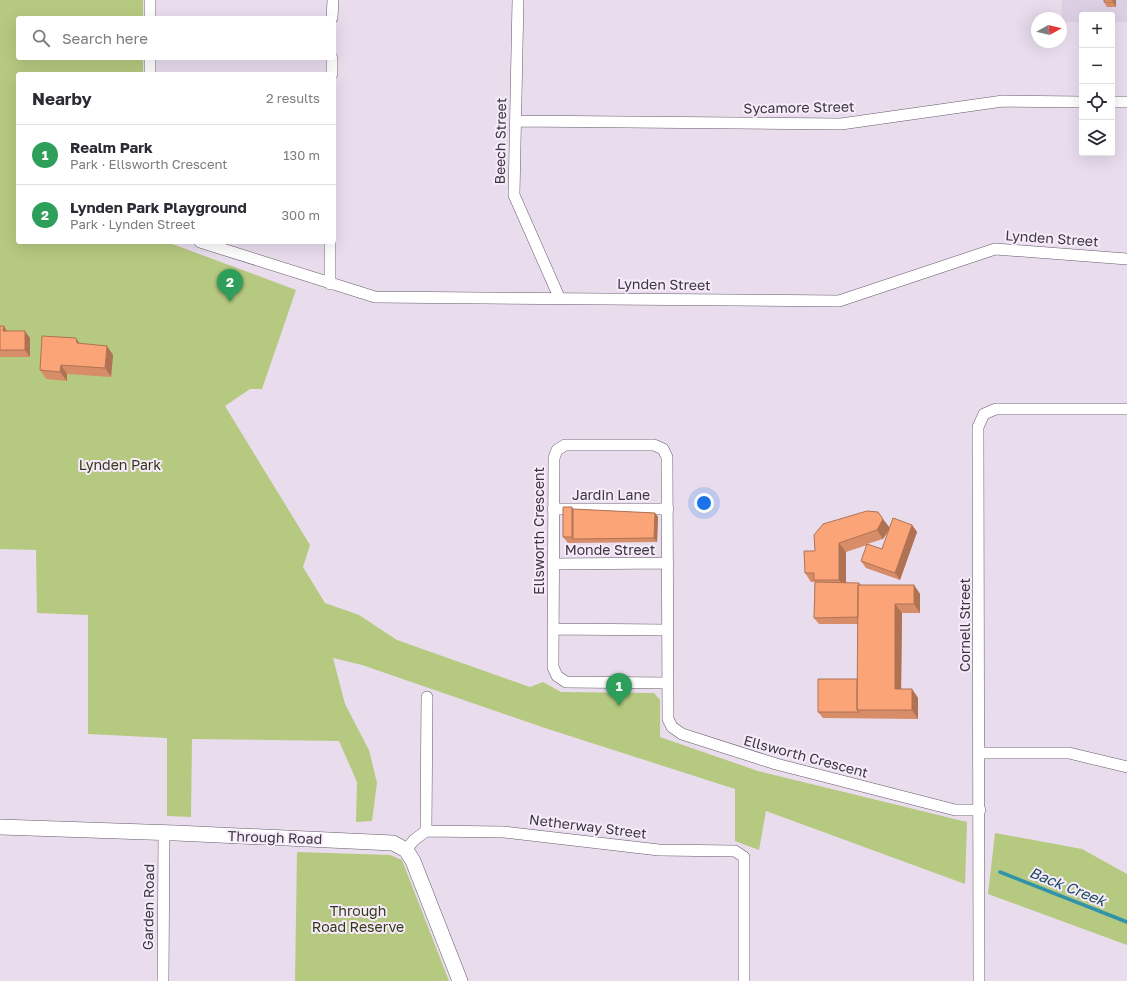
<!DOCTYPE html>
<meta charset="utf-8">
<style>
:root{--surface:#fff;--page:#f7f7f7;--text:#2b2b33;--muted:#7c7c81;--line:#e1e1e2;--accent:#b92748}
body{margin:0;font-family:"Golos Text",sans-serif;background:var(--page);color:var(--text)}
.controls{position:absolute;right:12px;top:12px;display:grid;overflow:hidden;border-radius:4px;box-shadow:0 4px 16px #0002}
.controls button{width:36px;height:36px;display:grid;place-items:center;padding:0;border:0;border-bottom:1px solid var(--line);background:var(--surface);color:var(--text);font:20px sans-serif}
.compass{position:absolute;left:1031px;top:12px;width:36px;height:36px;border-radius:50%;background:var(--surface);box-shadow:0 4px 16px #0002;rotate:82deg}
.you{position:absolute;left:704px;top:503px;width:14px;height:14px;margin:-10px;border:3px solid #fff;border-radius:50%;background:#1a73e8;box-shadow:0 0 0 6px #1a73e833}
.badge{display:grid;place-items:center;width:26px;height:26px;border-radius:50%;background:var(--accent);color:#fff;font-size:13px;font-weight:700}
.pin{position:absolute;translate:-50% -33px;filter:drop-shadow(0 1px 2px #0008)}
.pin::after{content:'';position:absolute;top:21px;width:14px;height:12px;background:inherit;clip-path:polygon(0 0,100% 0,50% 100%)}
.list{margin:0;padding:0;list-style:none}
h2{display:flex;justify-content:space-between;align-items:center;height:52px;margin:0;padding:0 16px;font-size:17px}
h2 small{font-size:13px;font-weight:400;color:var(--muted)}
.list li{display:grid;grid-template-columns:26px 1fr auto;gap:12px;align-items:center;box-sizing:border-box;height:60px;padding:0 16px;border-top:1px solid var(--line)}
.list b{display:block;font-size:15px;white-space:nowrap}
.list p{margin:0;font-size:13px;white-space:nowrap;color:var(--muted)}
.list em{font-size:13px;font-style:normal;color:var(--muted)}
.icon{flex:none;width:22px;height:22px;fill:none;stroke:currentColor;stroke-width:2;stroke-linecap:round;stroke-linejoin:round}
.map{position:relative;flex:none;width:1127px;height:981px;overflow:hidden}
.search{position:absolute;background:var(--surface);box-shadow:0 4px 16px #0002;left:16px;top:16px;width:320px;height:44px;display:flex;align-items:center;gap:10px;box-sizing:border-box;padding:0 14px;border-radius:4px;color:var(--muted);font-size:15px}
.panel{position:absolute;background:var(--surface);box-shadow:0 4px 16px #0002;left:16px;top:72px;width:320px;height:172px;border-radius:4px}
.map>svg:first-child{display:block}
.commercial{fill:#dccfe3}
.green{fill:#b6c980}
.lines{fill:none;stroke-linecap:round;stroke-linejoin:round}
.stream{stroke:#3193aa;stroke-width:3.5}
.street-casing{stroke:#655b69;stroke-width:12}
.secondary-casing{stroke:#655b69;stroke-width:16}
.street{stroke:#fff;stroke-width:11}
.secondary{stroke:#fff;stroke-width:15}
.wall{fill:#d78d67;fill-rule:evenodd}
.shaded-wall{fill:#af7354}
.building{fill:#faa478;stroke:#af7354}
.labels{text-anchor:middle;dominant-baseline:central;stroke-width:4;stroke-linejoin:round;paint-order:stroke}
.street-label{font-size:14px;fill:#3b373d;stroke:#f6eafb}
.park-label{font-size:14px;fill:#313a14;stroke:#f6eafb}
.water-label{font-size:15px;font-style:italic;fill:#1b505d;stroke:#f6eafb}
</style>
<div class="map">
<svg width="1127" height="981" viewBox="0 0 1127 981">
<rect width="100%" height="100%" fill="#e9dded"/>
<path class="commercial" d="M1062 0H1127V22H1112V15H1082V22H1061Z"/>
<path class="green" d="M0 0H143V18H18V58H143V74H18V242H167L296 290 262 389H250L225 406 310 545 303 567 325 603 359 615 397 640 530 687 543 682 561 692 654 693 660 700V737L758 771 967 822 965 884 766 811 759 850 735 841V789L548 729 362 665 333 658 345 704 369 750 377 783 372 821 356 822 357 782 339 741 192 739 191 817 167 816V738L88 734V615L37 613 36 550 0 549Z
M995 833 1082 849 1127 874V945L988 894Z
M297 852 390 855 402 860 449 981H295Z"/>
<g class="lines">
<path class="stream" d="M1000 872 1127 922"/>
<g class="street-casing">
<path id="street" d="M518 0 514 195 559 297
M150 18V0
M332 18 333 0
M150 74V58
M332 74V58
M1112 102H1127
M516 121 841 124 1003 101 1082 102
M200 242 375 297 839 301 995 249 1127 259
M330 284V242
M553 509H668
M553 564 668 563
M553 629 668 630
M668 683 566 682 557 676 553 667 554 458 557 450 565 445H654L663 449 667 457 668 719 672 727 682 734 776 764 955 810H980
M980 753H1069L1127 767
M426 831 427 697
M406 850 414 840 426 831 504 832 659 850 735 851 744 857V981
M163 981 164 833
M979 981 978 427 984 414 996 409H1127"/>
</g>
<g class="secondary-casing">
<path id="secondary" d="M0 827 176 833 393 843 406 850 413 861 460 981"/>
</g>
<use href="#street" class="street"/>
<use href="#secondary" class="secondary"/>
</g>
<path class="wall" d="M1116 0V7H1107L1104 2Z
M0 326 7 331 30 338V357H0Z
M80 344 107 346 113 355 111 377 67 374V381L46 379 40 370Z
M573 509 655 513 658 517 657 542 568 543 563 537Z
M878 512 889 528 912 525 917 532 900 580 866 568 861 561 867 545 846 552V583H859L861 585H914L920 594V613H902L901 689H912L918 698V719L823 718 818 712 858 679V624H819L814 618 815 582H811L805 573 815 551ZM889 530 882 549 867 544 883 539Z"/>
<path class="shaded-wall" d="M1113 0H1116V7L1113 2Z
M4 326 8 333 3 331Z
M25 331 30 338V357L25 350Z
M76 338 82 347 77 343Z
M107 346 113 355 111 377 105 368Z
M61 365 67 374V381L60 372Z
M572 507 576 514 573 539 572 537Z
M655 513 658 517 657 542 654 538Z
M883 519 890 528 883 539 877 530Z
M912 525 917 532 900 580 895 573Z
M839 543 846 552V589L839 580Z
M914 585 920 594V613L914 604Z
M895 604 902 613 901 698 895 689Z
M912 689 918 698V719L912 710Z"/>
<path class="building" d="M1104 0H1113V2H1104Z
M0 326H4L3 331H25V350H0Z
M42 336 76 338 77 343 107 346 105 368 61 365 60 372 40 370Z
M563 507H572V537H563Z
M573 509 655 513 654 538 573 539Z
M867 511 878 512 883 519 877 530 839 543V580H814V573H805L804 551H815L814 535 823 524Z
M893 518 912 525 895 573 861 561 867 544 882 549Z
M815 582 859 583V585H858V617L814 618Z
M858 585H914V604H895V689H912V710H857Z
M818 679H857V710L859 712H818Z"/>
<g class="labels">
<g class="street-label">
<text transform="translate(799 107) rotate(-1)">Sycamore Street</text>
<text transform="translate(500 141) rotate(-89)">Beech Street</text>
<text transform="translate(1052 238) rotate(4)">Lynden Street</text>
<text transform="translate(664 284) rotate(1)">Lynden Street</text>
<text x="611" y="494">Jardin Lane</text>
<text transform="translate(538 531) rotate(-90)">Ellsworth Crescent</text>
<text x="610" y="549">Monde Street</text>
<text transform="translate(964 625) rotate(-90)">Cornell Street</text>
<text transform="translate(806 756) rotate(15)">Ellsworth Crescent</text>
<text transform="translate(588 826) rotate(7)">Netherway Street</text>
<text transform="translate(275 837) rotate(2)">Through Road</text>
<text transform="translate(148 907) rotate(-89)">Garden Road</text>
</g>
<g class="park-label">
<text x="120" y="464">Lynden Park</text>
<text x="358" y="910">Through<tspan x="358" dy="16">Road Reserve</tspan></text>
</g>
<g class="water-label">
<text transform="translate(1068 886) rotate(22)">Back Creek</text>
</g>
</g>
</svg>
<div class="controls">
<button>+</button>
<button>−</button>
<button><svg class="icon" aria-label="locate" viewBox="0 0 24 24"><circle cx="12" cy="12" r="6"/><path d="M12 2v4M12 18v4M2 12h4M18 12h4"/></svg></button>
<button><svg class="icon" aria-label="layers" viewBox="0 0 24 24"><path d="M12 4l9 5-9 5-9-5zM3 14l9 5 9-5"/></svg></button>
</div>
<svg class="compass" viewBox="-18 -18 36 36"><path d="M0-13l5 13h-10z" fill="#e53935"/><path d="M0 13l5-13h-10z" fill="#7c7c81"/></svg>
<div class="you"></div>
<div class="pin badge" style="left:619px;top:706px;background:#2e9e5b">1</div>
<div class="pin badge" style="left:230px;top:302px;background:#2e9e5b">2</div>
<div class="search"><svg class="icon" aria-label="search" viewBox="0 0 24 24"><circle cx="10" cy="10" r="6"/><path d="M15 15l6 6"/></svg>Search here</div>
<section class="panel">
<h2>Nearby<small>2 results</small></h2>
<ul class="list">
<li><span class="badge" style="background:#2e9e5b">1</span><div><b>Realm Park</b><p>Park · Ellsworth Crescent</p></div><em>130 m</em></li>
<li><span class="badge" style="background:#2e9e5b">2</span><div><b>Lynden Park Playground</b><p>Park · Lynden Street</p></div><em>300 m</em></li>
</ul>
</section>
</div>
